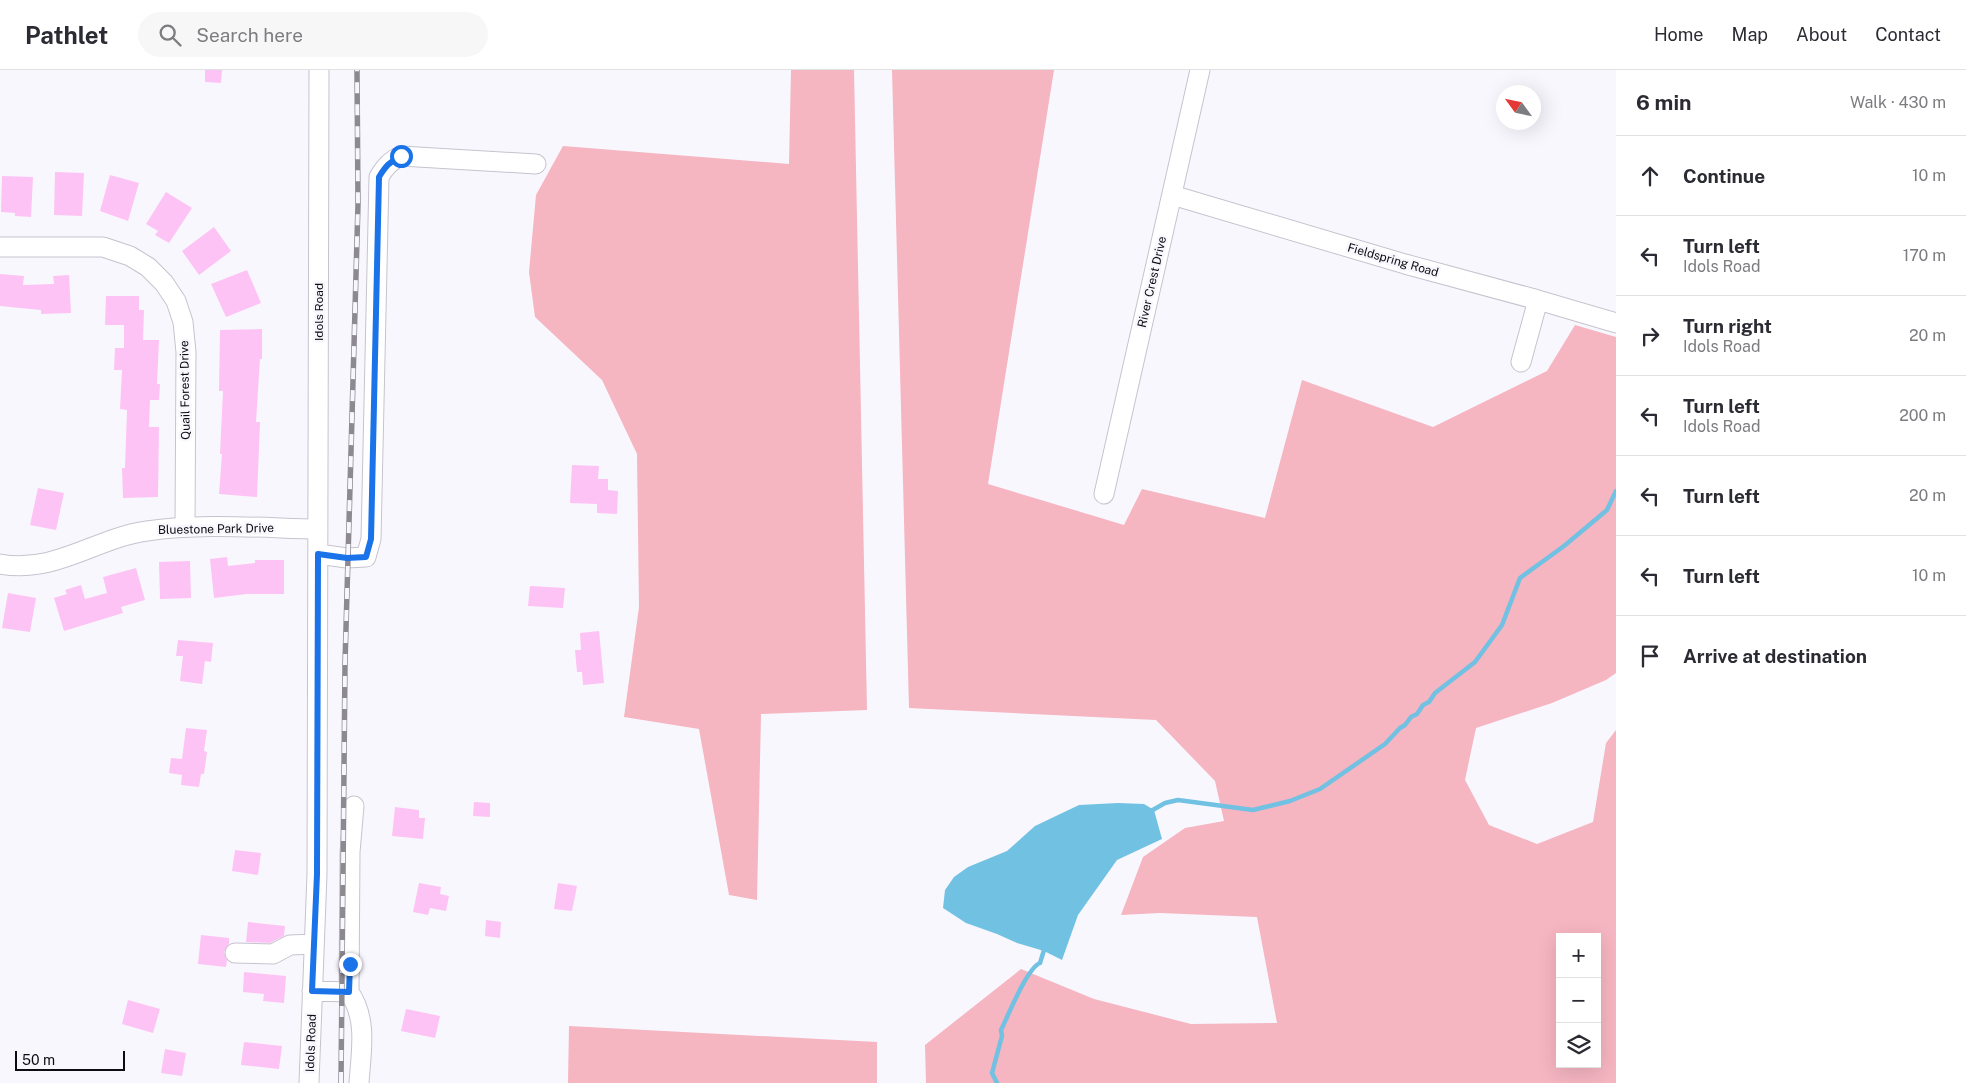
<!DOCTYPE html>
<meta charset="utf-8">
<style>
:root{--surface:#fff;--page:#f7f7f7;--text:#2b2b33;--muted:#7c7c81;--line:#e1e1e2}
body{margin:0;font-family:"Public Sans",sans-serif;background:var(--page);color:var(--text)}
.controls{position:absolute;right:15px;bottom:15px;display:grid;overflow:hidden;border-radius:0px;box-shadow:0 5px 20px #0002}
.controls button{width:45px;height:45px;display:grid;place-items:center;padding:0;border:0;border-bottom:1px solid var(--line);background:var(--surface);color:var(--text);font:25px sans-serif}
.compass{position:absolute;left:1496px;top:15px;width:45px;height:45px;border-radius:50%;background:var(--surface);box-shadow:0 5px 20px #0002;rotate:303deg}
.scale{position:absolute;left:15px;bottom:12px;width:110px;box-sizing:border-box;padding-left:5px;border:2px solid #0d0c10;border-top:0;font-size:14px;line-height:18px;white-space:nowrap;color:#0d0c10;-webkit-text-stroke:4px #f9f7fe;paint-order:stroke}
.stop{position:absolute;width:15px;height:15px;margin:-11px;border:4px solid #1a73e8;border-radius:50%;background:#fff}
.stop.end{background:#1a73e8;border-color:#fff;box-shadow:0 1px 5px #0008}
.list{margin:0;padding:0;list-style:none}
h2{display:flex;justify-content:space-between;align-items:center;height:65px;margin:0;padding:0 20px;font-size:21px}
h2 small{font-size:16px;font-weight:400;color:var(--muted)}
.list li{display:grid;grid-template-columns:32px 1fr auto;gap:15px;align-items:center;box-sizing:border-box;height:80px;padding:0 20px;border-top:1px solid var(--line)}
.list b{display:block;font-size:19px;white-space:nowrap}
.list p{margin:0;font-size:16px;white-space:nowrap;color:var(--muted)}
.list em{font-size:16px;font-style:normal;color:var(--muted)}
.icon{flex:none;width:28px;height:28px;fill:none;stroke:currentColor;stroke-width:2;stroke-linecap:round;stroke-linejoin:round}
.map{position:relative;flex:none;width:1616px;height:1013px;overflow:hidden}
header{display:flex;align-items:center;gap:30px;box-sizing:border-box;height:70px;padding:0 25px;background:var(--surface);border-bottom:1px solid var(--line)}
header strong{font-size:24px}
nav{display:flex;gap:28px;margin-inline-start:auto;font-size:18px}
.search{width:350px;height:45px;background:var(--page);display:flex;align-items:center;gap:12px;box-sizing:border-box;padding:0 18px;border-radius:28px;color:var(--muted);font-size:19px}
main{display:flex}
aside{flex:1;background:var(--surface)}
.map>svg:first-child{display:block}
.green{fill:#f5b5c1;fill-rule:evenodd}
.water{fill:#71c1e3}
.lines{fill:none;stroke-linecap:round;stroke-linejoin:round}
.stream{stroke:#71c1e3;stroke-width:4.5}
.building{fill:#fdc3f4}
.minor-casing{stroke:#c6c3ce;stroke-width:21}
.minor{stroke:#fff;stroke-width:19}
.rail-casing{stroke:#8c8a90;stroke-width:5.5}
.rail{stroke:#f9f7fe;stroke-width:4;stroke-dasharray:11;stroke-linecap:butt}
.route{stroke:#1a73e8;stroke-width:6}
.labels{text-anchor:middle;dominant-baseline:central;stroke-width:5;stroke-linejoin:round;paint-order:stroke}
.street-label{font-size:12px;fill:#0d0c10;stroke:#f9f7fe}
</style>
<header>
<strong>Pathlet</strong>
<div class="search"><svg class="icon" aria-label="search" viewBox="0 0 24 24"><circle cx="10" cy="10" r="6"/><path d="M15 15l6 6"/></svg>Search here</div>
<nav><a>Home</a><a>Map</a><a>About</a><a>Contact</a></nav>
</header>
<main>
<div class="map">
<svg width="1616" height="1013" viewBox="0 0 1616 1013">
<rect width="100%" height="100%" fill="#f9f7fe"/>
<path class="green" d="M791 0H854L867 640 761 644 757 830 729 825 699 659 624 647 639 537 637 384 602 310 535 247 529 202 536 125 563 76 789 94Z
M892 0H1054L988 414 1124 455 1142 419 1265 448 1302 310 1433 357 1547 301 1575 255 1616 267V603L1606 610 1552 633 1476 658 1465 710 1489 755 1537 774 1593 752 1606 673 1616 660V1013H926L925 975 1021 899 1094 929 1191 954 1277 953 1257 847 1160 843 1121 845 1143 787 1185 758 1224 751 1215 711 1156 650 909 638ZM1560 867H1597V994H1560Z
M569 956 877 972V1013H568Z"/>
<path class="water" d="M1118 733 1144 734 1154 740 1162 769 1117 790 1078 845 1062 890 1044 881 1017 873 997 864 966 853 943 838 945 820 954 807 968 797 1007 781 1035 756 1079 735Z"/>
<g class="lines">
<path class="stream" d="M1151 741 1165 733 1178 730 1253 740 1290 731 1320 719 1385 674 1400 658 1405 655 1411 647 1417 644 1423 635 1429 632 1435 623 1475 592 1502 555 1520 508 1564 476 1607 440 1616 421
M997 1013 992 1003 1002 966 1001 960C1008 946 1027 898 1040 893L1045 877"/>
</g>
<path class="building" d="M205 0H222L221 13 205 12Z
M55 102 84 103 82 146 54 145Z
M110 105 139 113 128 151 100 141Z
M2 106 33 107 31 147 15 146V143L1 142Z
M166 122 192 138 169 173 155 165 158 161 146 154Z
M214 157 231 181 199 205 182 181Z
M247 200 261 233 226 247 211 214Z
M0 204 24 206 23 215 54 214 53 206 69 205 71 243 41 244V240L0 236Z
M106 226H139V240H144L143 270H159L157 314H160L159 330H150L149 357H159L158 427 123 428 122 398H125L127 340 120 339 122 300H114L115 278H124V255H105Z
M262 259V289H260L256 352H260L257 427 219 424 222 384H220L223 321H219L220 260Z
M572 395 599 396 598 409H608V420L618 421 617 444 597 443V434L570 433Z
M38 418 64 423 56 460 30 455Z
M227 487 228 496 255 493V490H284V524H247L214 528 210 489Z
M190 491 191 528 160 529 159 492Z
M136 498 145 530 121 537 123 543 64 561 54 528 67 524 65 520 81 515 85 529 107 523 103 507Z
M530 516 565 518 563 538 528 536Z
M8 523 36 528 30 562 2 558Z
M599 561 604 613 583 615 582 602H577L575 580H581L580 563Z
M178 570 213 573 211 592 205 591 202 614 180 611 183 586H176Z
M186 658 207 660 204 681 207 682 204 704H201L199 717 181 715 182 705 169 703 171 688 182 689Z
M474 732 490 733V747L473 746Z
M395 737 419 740V748H425L423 769 392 766Z
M235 780 261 783 258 805 232 801Z
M419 813 441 817 440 824 449 826 446 841 430 838 428 845 413 842Z
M558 813 577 816 572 841 554 839Z
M486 850 501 852 500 868 485 866Z
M248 852 285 856 284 866 270 873 246 872Z
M201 865 229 868V874L224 882 227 890 226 897 198 894Z
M244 902 286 906 284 933 263 931 264 924 243 922Z
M128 930 160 939 153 963 122 954Z
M406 939 440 946 435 968 401 961Z
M244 972 282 976 279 999 241 995Z
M165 979 186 983 182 1006 161 1003Z"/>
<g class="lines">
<g class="minor-casing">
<path id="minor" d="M1172 125 1405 194 1538 230 1616 253
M0 177H103L130 186 148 197 164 213 176 231 183 252 186 282 185 457
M1521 292 1538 230
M1104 424 1200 0
M318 484 347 488 366 487 371 469 379 107C385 97 390 91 401 86L536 94
M0 494C56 504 95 468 147 461 200 453 264 458 318 459
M235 883 273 884 290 875 314 874
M312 921 349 922 350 782 354 736
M349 922C368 949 361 982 359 1013
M309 1013 317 804 319 0"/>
</g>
<use href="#minor" class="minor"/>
<g class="rail-casing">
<path id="rail" d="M341 1013 345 594 358 134 357 0"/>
</g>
<use href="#rail" class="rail"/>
</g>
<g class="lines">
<path class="route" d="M350 894 349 922 312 921 317 804 318 484 347 488 366 487 371 469 379 107C385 97 390 91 401 86"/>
</g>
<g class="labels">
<g class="street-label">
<text transform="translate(1393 190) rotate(16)">Fieldspring Road</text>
<text transform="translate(1152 212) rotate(-77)">River Crest Drive</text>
<text transform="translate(319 242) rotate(-90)">Idols Road</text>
<text transform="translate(185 320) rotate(-91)">Quail Forest Drive</text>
<text transform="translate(216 459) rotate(-1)">Bluestone Park Drive</text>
<text transform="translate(311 973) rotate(-88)">Idols Road</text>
</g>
</g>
</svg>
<div class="controls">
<button>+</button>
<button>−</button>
<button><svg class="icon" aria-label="layers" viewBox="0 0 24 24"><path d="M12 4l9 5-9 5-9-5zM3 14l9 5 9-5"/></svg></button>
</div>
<svg class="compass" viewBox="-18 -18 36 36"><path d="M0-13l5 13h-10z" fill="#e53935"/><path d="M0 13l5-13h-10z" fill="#7c7c81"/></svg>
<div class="scale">50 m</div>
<div class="stop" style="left:401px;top:86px"></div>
<div class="stop end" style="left:350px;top:894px"></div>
</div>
<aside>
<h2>6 min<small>Walk · 430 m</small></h2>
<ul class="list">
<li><svg class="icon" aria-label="ahead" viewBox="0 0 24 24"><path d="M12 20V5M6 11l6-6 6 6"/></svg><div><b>Continue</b></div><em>10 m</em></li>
<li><svg class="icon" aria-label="left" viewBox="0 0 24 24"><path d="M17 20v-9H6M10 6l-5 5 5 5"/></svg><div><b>Turn left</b><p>Idols Road</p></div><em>170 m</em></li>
<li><svg class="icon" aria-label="right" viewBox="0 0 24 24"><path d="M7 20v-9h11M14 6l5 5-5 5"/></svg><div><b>Turn right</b><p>Idols Road</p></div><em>20 m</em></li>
<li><svg class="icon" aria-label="left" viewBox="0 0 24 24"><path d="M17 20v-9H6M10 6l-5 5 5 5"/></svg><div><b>Turn left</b><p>Idols Road</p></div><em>200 m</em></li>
<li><svg class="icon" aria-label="left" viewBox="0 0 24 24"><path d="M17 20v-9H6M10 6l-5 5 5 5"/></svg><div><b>Turn left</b></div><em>20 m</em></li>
<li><svg class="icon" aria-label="left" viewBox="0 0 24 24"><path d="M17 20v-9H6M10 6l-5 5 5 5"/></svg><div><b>Turn left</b></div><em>10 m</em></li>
<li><svg class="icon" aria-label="arrive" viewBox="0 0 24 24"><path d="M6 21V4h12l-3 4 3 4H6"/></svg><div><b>Arrive at destination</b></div></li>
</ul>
</aside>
</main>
